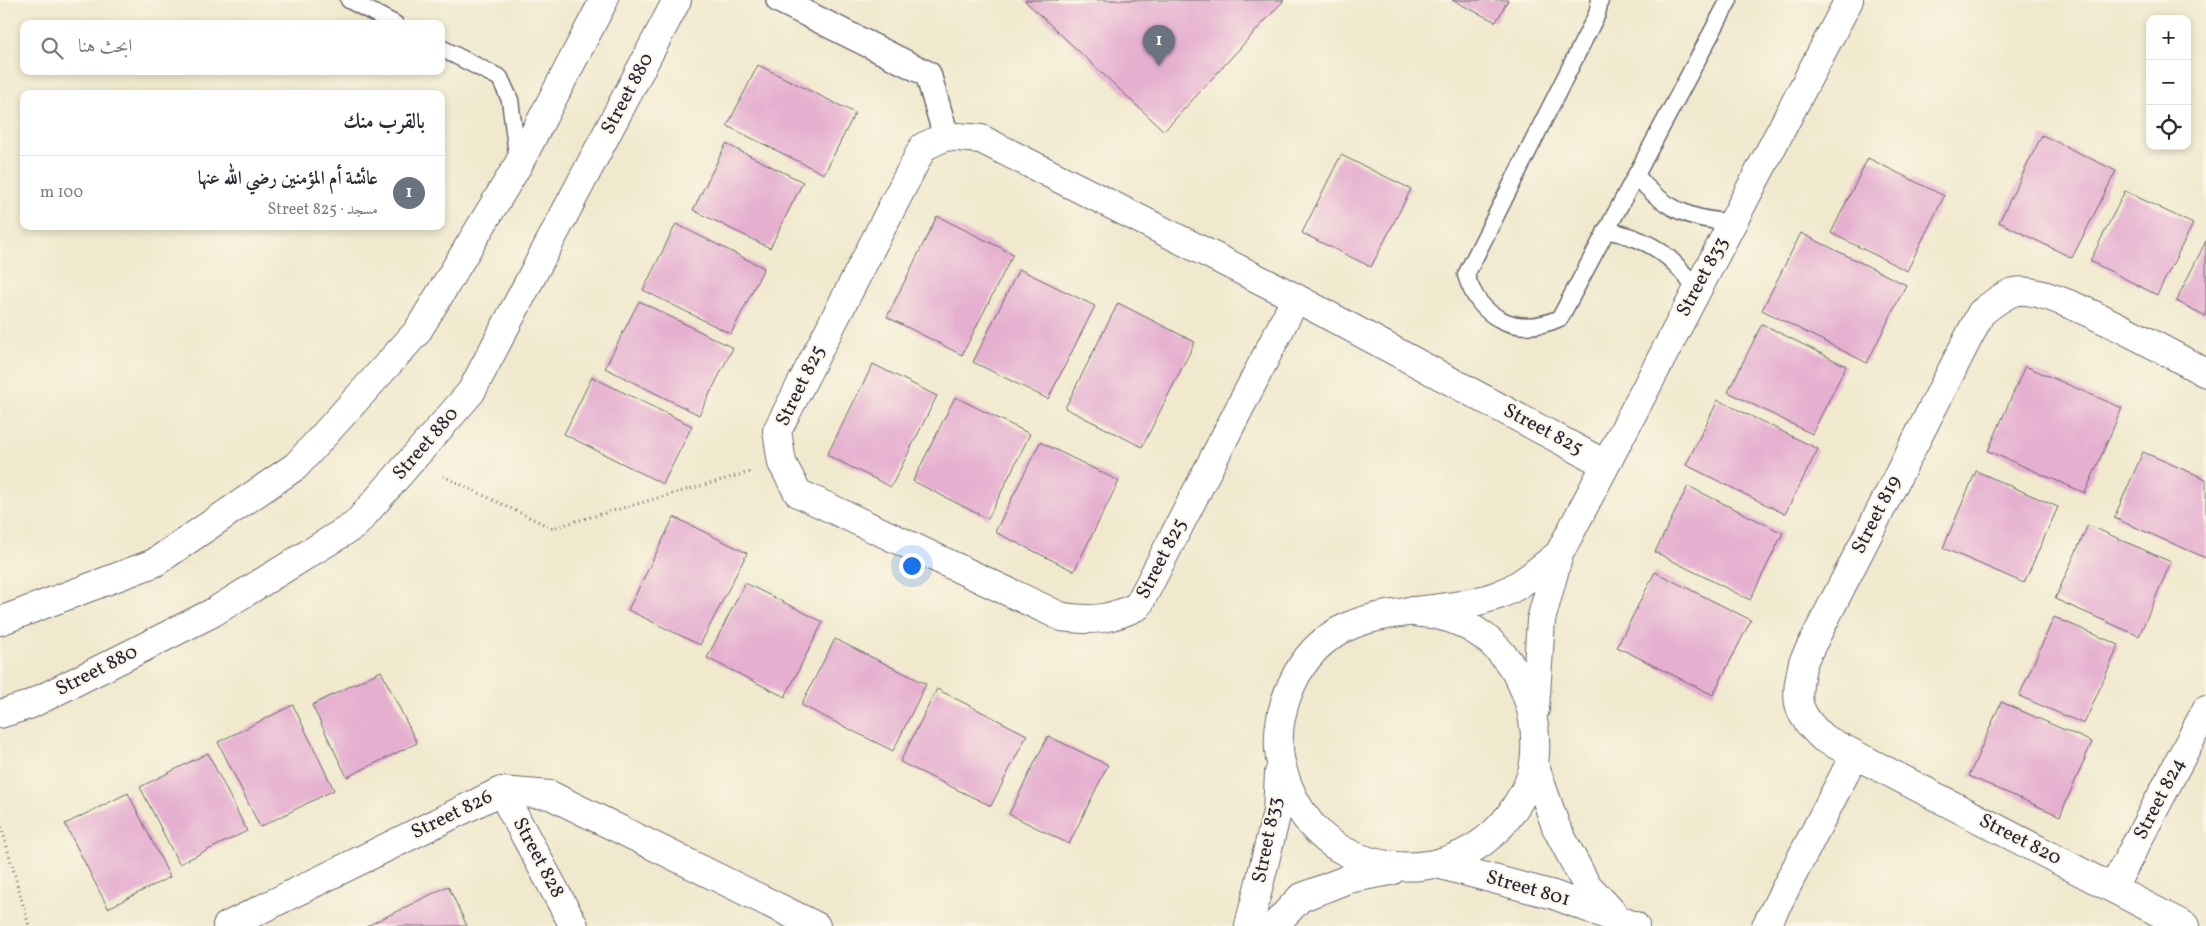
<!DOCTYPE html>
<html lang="ar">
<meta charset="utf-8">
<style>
:root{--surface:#fff;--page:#f7f7f7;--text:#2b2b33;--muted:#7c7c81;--line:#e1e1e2;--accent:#1a73e8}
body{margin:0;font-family:Vollkorn,Amiri,serif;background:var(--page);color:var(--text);direction:rtl}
.controls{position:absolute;right:15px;top:15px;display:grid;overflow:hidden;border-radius:10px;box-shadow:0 2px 8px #0003}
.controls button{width:45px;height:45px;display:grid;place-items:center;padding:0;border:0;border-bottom:1px solid var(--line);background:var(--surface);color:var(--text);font:25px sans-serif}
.you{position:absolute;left:911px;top:565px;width:18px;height:18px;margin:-12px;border:4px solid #fff;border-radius:50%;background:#1a73e8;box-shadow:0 0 0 8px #1a73e833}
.badge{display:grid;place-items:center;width:32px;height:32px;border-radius:50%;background:var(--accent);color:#fff;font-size:16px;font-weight:700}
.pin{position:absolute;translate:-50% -41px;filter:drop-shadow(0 1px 2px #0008)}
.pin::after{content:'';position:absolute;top:26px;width:18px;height:15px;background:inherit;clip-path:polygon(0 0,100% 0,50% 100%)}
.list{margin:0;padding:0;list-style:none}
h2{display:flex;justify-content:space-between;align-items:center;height:65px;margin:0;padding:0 20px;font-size:21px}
h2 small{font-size:16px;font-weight:400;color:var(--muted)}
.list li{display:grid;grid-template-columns:32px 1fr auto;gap:15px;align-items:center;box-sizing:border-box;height:75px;padding:0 20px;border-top:1px solid var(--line)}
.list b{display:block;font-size:19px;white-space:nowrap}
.list p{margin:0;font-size:16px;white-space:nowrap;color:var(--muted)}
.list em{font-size:16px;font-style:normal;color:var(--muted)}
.icon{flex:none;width:28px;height:28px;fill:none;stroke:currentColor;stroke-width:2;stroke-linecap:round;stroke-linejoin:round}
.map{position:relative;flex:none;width:2206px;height:926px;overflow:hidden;direction:ltr}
.search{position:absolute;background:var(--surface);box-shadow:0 2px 8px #0003;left:20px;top:20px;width:425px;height:55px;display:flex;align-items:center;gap:12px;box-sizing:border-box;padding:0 18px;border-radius:10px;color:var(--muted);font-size:19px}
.panel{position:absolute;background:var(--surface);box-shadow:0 2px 8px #0003;left:20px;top:90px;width:425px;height:140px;border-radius:10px;direction:rtl}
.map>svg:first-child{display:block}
.building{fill:#e5afd0}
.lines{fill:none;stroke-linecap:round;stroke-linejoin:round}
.service-casing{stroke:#6a686e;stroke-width:19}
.pedestrian-casing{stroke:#6a686e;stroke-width:28}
.minor-casing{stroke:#6a686e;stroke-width:30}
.tertiary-casing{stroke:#6a686e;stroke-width:30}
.path{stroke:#6a686e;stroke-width:3;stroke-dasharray:1 4;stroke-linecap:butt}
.service{stroke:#fff;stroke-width:16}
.pedestrian{stroke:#fff;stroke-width:25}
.minor{stroke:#fff;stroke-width:28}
.tertiary{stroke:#fff;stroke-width:28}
.labels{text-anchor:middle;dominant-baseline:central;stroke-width:4;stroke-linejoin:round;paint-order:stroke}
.street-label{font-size:20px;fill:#22223b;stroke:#fcf5e5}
</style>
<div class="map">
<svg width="2206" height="926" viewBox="0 0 2206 926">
<rect width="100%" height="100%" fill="#fcf5e5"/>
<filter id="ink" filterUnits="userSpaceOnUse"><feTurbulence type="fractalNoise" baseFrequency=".02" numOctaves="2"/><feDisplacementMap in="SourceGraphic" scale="10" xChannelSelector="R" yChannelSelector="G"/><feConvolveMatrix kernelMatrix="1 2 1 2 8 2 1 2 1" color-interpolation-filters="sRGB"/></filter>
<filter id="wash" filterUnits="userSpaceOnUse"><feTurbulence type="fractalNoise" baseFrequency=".0096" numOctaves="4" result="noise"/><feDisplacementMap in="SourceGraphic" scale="20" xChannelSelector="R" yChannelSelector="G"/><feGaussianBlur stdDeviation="1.12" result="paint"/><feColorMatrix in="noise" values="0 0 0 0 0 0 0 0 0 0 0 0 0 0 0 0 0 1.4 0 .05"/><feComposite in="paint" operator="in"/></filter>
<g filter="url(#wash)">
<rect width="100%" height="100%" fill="#f0e9ce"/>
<g id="blocks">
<path class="building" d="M1026 0H1284L1164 131 1025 1Z
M1452 0H1508L1496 22Z
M758 65 855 113 824 174 727 126Z
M2042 135 2116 171 2072 258 1999 222Z
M726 144 803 182 770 248 693 210Z
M1341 155 1411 189 1371 267 1302 233Z
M1868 158 1944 196 1907 271 1831 233Z
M2125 191 2193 224 2157 295 2090 261Z
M937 216 1013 254 962 355 887 317Z
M676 224 764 268 731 334 643 290Z
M1801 233 1906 285 1867 363 1762 310Z
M2206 241V316L2176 301Z
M1019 269 1095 306 1048 399 973 362Z
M639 301 733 348 699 415 605 368Z
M1118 303 1195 342 1142 447 1065 408Z
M1762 324 1846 366 1812 434 1728 392Z
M873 364 937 396 891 487 827 455Z
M2025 366 2122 408 2085 493 1988 451Z
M592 377 692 426 663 484 564 434Z
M955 397 1030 434 988 519 913 481Z
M1718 400 1818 449 1785 514 1686 465Z
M1040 442 1119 481 1074 571 995 532Z
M2143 452 2206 479V558L2114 518Z
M1976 471 2058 507 2024 583 1943 548Z
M1688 486 1783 533 1750 600 1655 552Z
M674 517 747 553 700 645 628 610Z
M2088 525 2171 562 2139 636 2055 599Z
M1655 572 1751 620 1713 695 1617 647Z
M745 583 823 622 785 697 707 658Z
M2054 617 2119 645 2084 724 2019 696Z
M835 639 926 684 893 751 801 705Z
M381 671 417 743 347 777 312 705Z
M937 689 1027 735 991 806 900 762Z
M2001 702 2092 742 2060 816 1969 776Z
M293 705 334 790 260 827 218 742Z
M1048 736 1108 765 1069 844 1009 814Z
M208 753 247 831 179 864 140 787Z
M128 793 170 877 108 908 65 824Z
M448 886 467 926H367Z"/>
</g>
</g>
<g filter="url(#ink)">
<use href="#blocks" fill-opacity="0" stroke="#6a686e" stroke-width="1"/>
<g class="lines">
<g class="service-casing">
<path id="service" d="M349 0 395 24
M1600 0 1597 14 1466 275C1480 320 1518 337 1560 318L1729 0
M441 48 500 78 510 100 518 162
M1636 175C1661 207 1691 221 1732 222
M1606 230C1649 239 1672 254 1696 290"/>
</g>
<g class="pedestrian-casing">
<path id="pedestrian" d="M779 0 928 74 946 136"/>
</g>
<g class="minor-casing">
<path id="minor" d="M1296 298 1138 606C1109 620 1093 621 1062 617L798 493 782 463 777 431 923 147 946 136 981 139 1296 298 1605 464
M1408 611C1417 613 1428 613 1437 615 1504 629 1543 698 1534 763 1532 777 1525 792 1517 804 1481 865 1406 883 1344 851 1309 833 1287 795 1280 758 1276 733 1281 709 1291 686 1332 593 1423 623 1498 595 1521 587 1540 568 1559 554
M1535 709 1541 620 1559 554 1849 0
M1534 764 1556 827 1586 884 1614 914
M501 791 574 926
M1437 864 1554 895 1635 926
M2113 888 2206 710
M227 926 501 791 550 795 816 926
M1249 926 1277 812 1279 773
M1274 926 1300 898 1348 879 1391 871
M1766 926 1854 756
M2185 926 1823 738C1794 711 1795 699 1803 662L1981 313C1991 305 2002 296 2013 292 2045 282 2172 355 2206 373"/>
</g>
<g class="tertiary-casing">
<path id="tertiary" d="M0 621 154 563 296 466 417 332 518 165 604 0
M0 714 29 705 212 613 355 525 471 392 677 0"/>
</g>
<path class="path" d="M443 476 552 528 750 472
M0 822 29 926"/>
<use href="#service" class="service"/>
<use href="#pedestrian" class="pedestrian"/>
<use href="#minor" class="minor"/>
<use href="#tertiary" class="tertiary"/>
</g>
</g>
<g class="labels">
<g class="street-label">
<text transform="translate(628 94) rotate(-62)">Street 880</text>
<text transform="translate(1703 277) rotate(-62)">Street 833</text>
<text transform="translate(801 386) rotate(-64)">Street 825</text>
<text transform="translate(1543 430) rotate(28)">Street 825</text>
<text transform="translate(426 444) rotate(-49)">Street 880</text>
<text transform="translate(1877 515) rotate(-63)">Street 819</text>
<text transform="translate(1162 559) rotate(-63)">Street 825</text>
<text transform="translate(97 671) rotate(-27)">Street 880</text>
<text transform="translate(2160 799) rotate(-63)">Street 824</text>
<text transform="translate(452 815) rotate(-26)">Street 826</text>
<text transform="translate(1268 840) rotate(-79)">Street 833</text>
<text transform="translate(2020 840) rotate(27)">Street 820</text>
<text transform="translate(538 858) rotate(62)">Street 828</text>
<text transform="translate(1528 889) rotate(16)">Street 801</text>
</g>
</g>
</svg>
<div class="controls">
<button>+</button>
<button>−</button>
<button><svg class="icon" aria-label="locate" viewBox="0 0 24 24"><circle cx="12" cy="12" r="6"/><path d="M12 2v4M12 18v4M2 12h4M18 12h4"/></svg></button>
</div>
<div class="you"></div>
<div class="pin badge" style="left:1159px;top:66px;background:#6b7280">1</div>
<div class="search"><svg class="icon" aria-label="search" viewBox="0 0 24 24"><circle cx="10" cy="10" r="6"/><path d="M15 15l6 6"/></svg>ابحث هنا</div>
<section class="panel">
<h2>بالقرب منك<small></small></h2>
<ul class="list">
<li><span class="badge" style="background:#6b7280">1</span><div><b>عائشة أم المؤمنين رضي الله عنها</b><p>مسجد · Street 825</p></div><em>100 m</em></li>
</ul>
</section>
</div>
